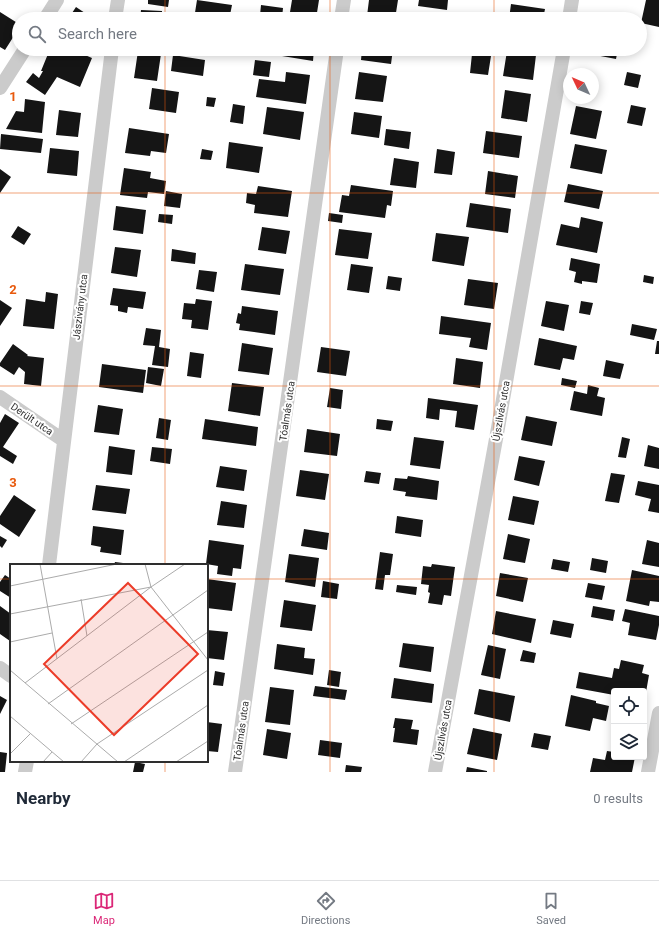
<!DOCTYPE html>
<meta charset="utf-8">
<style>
:root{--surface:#fff;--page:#f6f6f7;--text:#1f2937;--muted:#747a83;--line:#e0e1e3;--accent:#db2777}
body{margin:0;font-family:Roboto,sans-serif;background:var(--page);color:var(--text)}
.controls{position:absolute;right:12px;bottom:12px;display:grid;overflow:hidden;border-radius:4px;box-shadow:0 2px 10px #0003}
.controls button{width:36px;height:36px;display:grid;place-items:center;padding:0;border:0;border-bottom:1px solid var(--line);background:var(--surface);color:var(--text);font:20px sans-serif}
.compass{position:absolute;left:563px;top:68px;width:36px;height:36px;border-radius:50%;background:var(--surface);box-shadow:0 2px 10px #0003;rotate:314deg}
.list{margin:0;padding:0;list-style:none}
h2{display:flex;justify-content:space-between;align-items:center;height:52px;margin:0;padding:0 16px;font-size:17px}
h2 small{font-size:13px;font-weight:400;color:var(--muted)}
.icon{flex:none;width:22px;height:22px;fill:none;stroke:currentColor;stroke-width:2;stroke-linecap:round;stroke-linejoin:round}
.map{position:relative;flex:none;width:659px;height:772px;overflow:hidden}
.search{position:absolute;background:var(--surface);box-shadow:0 2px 10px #0003;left:12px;right:12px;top:12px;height:44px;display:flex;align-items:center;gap:10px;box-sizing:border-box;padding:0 14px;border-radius:22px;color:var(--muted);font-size:15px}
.sheet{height:108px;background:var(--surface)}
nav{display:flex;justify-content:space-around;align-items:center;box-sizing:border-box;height:56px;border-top:1px solid var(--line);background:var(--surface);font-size:11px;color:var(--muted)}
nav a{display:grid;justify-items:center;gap:2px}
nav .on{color:var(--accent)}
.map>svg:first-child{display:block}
.building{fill:#151515}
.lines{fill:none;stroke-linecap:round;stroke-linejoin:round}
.minor{stroke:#cbcbcb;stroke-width:14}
.grid{fill:none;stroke:#e8590c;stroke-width:1;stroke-opacity:0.55}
.labels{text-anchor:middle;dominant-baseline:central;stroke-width:4;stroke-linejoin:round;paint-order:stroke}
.street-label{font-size:10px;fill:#2e2e2e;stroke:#fff}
.inset-road{fill:none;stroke:#ababab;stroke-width:1}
.view{fill:#ec3c29;fill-opacity:0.15;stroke:#ec3c29;stroke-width:2}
.inset-edge{fill:none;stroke:#2e2e2e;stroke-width:2}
.grid-label{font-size:13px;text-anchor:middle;font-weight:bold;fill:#e8590c;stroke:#fff;stroke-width:4;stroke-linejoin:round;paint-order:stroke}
</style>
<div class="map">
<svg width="659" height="772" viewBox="0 0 659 772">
<rect width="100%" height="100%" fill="#fff"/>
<path class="building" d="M148 0H169L168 7 148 4Z
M197 0 232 5 230 15 205 12 204 19H194Z
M292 0H319L316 19 289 18Z
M369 0H398L395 19 367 16Z
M419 0H448L447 10 418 6Z
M646 0H659V27L641 23Z
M511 4 545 9 543 19H509Z
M261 5 283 8 282 18 260 15Z
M76 7 85 13 81 19H75L70 16Z
M141 10 162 11V19H140Z
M0 12 19 24V28L5 50 0 47Z
M598 15 612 18V19H597Z
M50 49H71L92 58 80 87 57 77 45 95 26 82 33 73 39 78 43 71H41Z
M251 49H272L271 54 251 52Z
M283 49H314L313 61 282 56Z
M362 49H393L391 64 361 60Z
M591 49H618L616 59 590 54Z
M138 51 161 54 157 81 134 78Z
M507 51 536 55 533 80 503 76Z
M472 54 491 56 488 75 470 73Z
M173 55 205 60 203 76 171 71Z
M255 60 271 62 269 77 253 75Z
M286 72 310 75 306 104 256 97 259 79 285 82Z
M359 72 387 76 383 102 355 99Z
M627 72 641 75 638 88 624 85Z
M152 88 179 92 176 113 149 109Z
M505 90 531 94 527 122 501 118Z
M207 97 216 98 214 107 206 106Z
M25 99 45 102 42 133 6 129 16 111 24 112Z
M233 104 245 106 243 124 230 122Z
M631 105 646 108 642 126 627 123Z
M576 106 602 111 596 139 570 134Z
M267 107 304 112 300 140 263 134Z
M59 110 81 113 78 137 56 135Z
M354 112 382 116 379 138 351 134Z
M129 128 169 134 166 153 151 151 150 156 125 153Z
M386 129 411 132 409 149 384 145Z
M486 131 522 136 519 158 483 153Z
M1 134 43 139 41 153 0 149Z
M229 142 263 147 259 173 226 168Z
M575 144 607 150 602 174 570 168Z
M50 148 79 151 77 176 47 173Z
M202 149 213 151 211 160 200 159Z
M437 149 455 152 452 175 434 173Z
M394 158 419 162 416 188 390 185Z
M124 168 151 172 150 178 166 181 164 194 148 192 147 198 120 195Z
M0 169 11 177 0 193Z
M488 171 518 176 515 198 485 194Z
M568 184 603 191 599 209 564 202Z
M351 185 393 191 391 206 387 205 385 218 339 212 342 195 349 196Z
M258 186 292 191 288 217 254 213 255 205 246 203 247 193 256 194Z
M166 191 182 194 180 208 164 206Z
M470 203 511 209 508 233 466 227Z
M116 206 146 210 143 234 113 230Z
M329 213 343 215 342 223 328 221Z
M159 214 173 215 172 224 158 222Z
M581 217 603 222 597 253 556 245 561 224 579 228Z
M18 226 31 234 24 245 11 237Z
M262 227 290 231 286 254 258 250Z
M339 229 372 233 368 259 335 255Z
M436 233 469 237 464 266 432 261Z
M115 247 141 250 137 277 111 273Z
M172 249 196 253 195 264 171 261Z
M571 258 600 264 597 283 582 281V284L574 282 576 272 569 270Z
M245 264 284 269 280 295 241 290Z
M351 264 373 267 369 293 347 290Z
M199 270 217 272 214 292 196 289Z
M644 275 654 277 653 284 643 282Z
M388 276 402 278 400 291 386 289Z
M468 279 498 283 494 309 464 305Z
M113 288 146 292 143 309 128 307 127 313 118 311V306L110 305Z
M46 292 58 294 54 329 23 326 26 299 45 302Z
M196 299 212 301 208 330 191 328 192 320 182 319 184 303 195 304Z
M0 300 12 308 0 326Z
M546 301 569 305 564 331 541 326Z
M581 301 593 303 590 315 579 313Z
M242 306 278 311 275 335 239 330 240 324 236 323 238 313 241 314Z
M441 316 491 323 487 350 469 347 471 338 439 334Z
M632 324 657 329 654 340 630 335Z
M146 328 161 330 159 347 170 349 168 367 152 365 155 346 143 345Z
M539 338 577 346 574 360 563 358 560 370 534 365Z
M657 341H659V354H655Z
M242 343 273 348 269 375 238 371Z
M13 344 28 355 27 356 44 358 41 386 24 384 25 372 19 367 14 375 0 366V363Z
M321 347 350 351 346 376 317 372Z
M190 352 204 354 201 378 187 376Z
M456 358 483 362 480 388 453 384Z
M606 360 624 364 620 379 603 376Z
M102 364 146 370 143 393 99 387Z
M148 367 164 369 161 386 146 383Z
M562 378 577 381 575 388 561 385Z
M232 383 264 387 260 416 228 411Z
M588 385 599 388 597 396 605 398 602 416 570 410 574 391 587 394Z
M330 388 343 390 341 409 327 407Z
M428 398 478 405 474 430 455 427 457 411 440 409 439 420 426 418Z
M98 405 123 409 119 435 94 432Z
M5 414 19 423 3 447 17 456 13 464 0 456V423Z
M526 416 557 422 552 446 521 440Z
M159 418 171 420 168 440 156 438Z
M205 419 258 427 256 446 202 439Z
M377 419 393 421 391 431 376 429Z
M307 429 340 434 337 456 304 452Z
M414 437 444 441 440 469 410 465Z
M622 437 630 439 626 458 618 457Z
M648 445 659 448V469L644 466Z
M109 446 135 450 132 475 106 472Z
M152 447 172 449 170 464 150 461Z
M519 456 545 461 539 486 514 480Z
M220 466 247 470 244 491 216 487Z
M300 470 329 474 325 500 296 496Z
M366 471 381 473 379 484 364 482Z
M611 473 625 475 619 503 605 501Z
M408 476 439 481 437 500 405 496 406 492 393 490 395 478 407 479Z
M638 481 659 485V513L648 511 651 499 635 495Z
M96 485 130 489 126 514 92 510Z
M14 495 36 510 19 537 0 524V516Z
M513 496 539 501 534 525 508 520Z
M221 501 247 505 244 528 217 525Z
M397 516 423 520 421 537 395 533Z
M93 526 124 530 121 555 100 552 101 547 91 545Z
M304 529 329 533 327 550 301 546Z
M508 534 530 539 525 563 503 559Z
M0 536 7 540 2 548 0 546Z
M209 540 244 545 241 569 233 568 232 576 217 574 218 566 206 564Z
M647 540 659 543V567L642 564Z
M380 552 393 554 390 575H385L383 590 375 589Z
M289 554 319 558 315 587 285 582Z
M592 558 608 561 606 573 590 570Z
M553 559 570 562 568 572 551 569Z
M115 562 131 564V565H114Z
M432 564 455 567 451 596 444 595 442 605 428 603 430 593 428 592 429 585 421 584 423 566 431 567Z
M632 570 659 576V602L650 601 649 606 626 601Z
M500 573 528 578 523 602 496 596Z
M5 575 11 579V598L0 591V582Z
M207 579 236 583 232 611 207 608Z
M323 581 339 584 337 599 321 597Z
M588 583 605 586 602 600 585 597Z
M397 585 417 587 416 595 396 592Z
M284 600 316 605 312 631 280 627Z
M0 606 11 614V639L10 641 0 634Z
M593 606 615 610 613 621 591 617Z
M625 609 659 616V625L656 640 628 635 630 623 622 621Z
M496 611 536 619 531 643 492 634Z
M553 620 574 624 571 638 550 634Z
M207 630 228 632 224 660 207 658Z
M403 643 434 647 431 672 399 667Z
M277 644 305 648 304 658 315 659 313 675 274 669Z
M488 645 506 649 500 679 481 675Z
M523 650 536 653 534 663 520 661Z
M621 660 644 665 642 673 649 675 645 698 644 691H614V695L576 688 579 672 612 678 614 668 619 669Z
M329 670 341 672 339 687 327 685Z
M215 671 225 673 223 686 213 685Z
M394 678 434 684 432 703 391 698Z
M315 686 347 690 345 700 313 696Z
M270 687 294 690 290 725 265 722Z
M479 689 515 696 510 722 474 714Z
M571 695 596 701V703L609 706 606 721 593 718 590 731 565 726Z
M0 696 7 700 0 714Z
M395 718 413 720 411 729 419 730 417 745 393 742 395 728H393Z
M207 722 222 724 218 752 207 751Z
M473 728 502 734 497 760 467 754Z
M267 729 291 733 287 759 263 755Z
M534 733 551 736 548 750 531 747Z
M320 740 342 743 340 758 318 755Z
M607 751 614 752V757H635L632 772H590L593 758 605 760Z
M0 752 7 753 5 772H0Z
M135 762 145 764 143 772H133Z
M346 765 362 767 361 772H345Z
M467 767 487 771V772H466Z"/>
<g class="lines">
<path class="minor" d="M45 19 57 0
M115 19 118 0
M341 19 344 0
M569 19 572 0
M0 88 25 49
M0 397 63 440
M49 565 112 49
M0 668 11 676
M25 772 27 761
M235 772 337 49
M435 772 498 428 564 49
M648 772 659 713"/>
</g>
<path class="grid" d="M165 0V19M330 0V19M494 0V19M165 49V565M330 49V772M494 49V772M0 193H659M0 386H659M0 579H11M207 579H659M165 761V772"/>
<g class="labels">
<g class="street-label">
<text transform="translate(80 307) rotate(-83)">Jászivány utca</text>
<text transform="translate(287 411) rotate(-82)">Tóalmás utca</text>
<text transform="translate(501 411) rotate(-80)">Újszilvás utca</text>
<text transform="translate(32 419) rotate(34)">Derült utca</text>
<text transform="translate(443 730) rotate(-80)">Újszilvás utca</text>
<text transform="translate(241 731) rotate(-82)">Tóalmás utca</text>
</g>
</g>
<g transform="translate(10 564)">
<rect width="198" height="198" fill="#fff"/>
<path class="inset-road" d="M30 0 47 95M135 0 141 23 198 96M0 22 107 0M71 35 77 72M0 50 141 23M0 78 42 69M0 106 108 198M15 119 141 23 175 0M38 140 198 26M0 152 54 198M61 160 198 68M0 190 20 170M33 198 42 188M71 198 87 180 198 106M114 198 198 141M166 198 198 177"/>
<path class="view" d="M118 19 188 90 104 171 34 100Z"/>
<rect width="198" height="198" class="inset-edge"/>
</g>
<g class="grid-label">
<text x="13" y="101">1</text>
<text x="13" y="294">2</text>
<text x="13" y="487">3</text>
</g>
</svg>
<div class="controls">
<button><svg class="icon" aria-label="locate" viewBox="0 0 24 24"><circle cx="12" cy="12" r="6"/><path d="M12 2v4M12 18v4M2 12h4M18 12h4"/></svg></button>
<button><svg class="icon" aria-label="layers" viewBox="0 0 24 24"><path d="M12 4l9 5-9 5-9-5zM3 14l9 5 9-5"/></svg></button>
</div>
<svg class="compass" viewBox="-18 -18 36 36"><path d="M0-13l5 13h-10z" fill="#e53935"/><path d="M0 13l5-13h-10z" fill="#747a83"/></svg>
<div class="search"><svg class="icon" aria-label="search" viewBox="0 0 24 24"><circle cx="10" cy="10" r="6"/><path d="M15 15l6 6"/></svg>Search here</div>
</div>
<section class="sheet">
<h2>Nearby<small>0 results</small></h2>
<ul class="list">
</ul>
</section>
<nav>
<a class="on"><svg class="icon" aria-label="map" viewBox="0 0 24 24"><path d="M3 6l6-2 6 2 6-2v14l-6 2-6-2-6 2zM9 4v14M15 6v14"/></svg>Map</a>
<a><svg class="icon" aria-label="directions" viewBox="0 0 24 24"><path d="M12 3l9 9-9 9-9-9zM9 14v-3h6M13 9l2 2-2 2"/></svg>Directions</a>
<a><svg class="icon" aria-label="saved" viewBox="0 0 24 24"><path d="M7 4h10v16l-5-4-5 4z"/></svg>Saved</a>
</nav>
